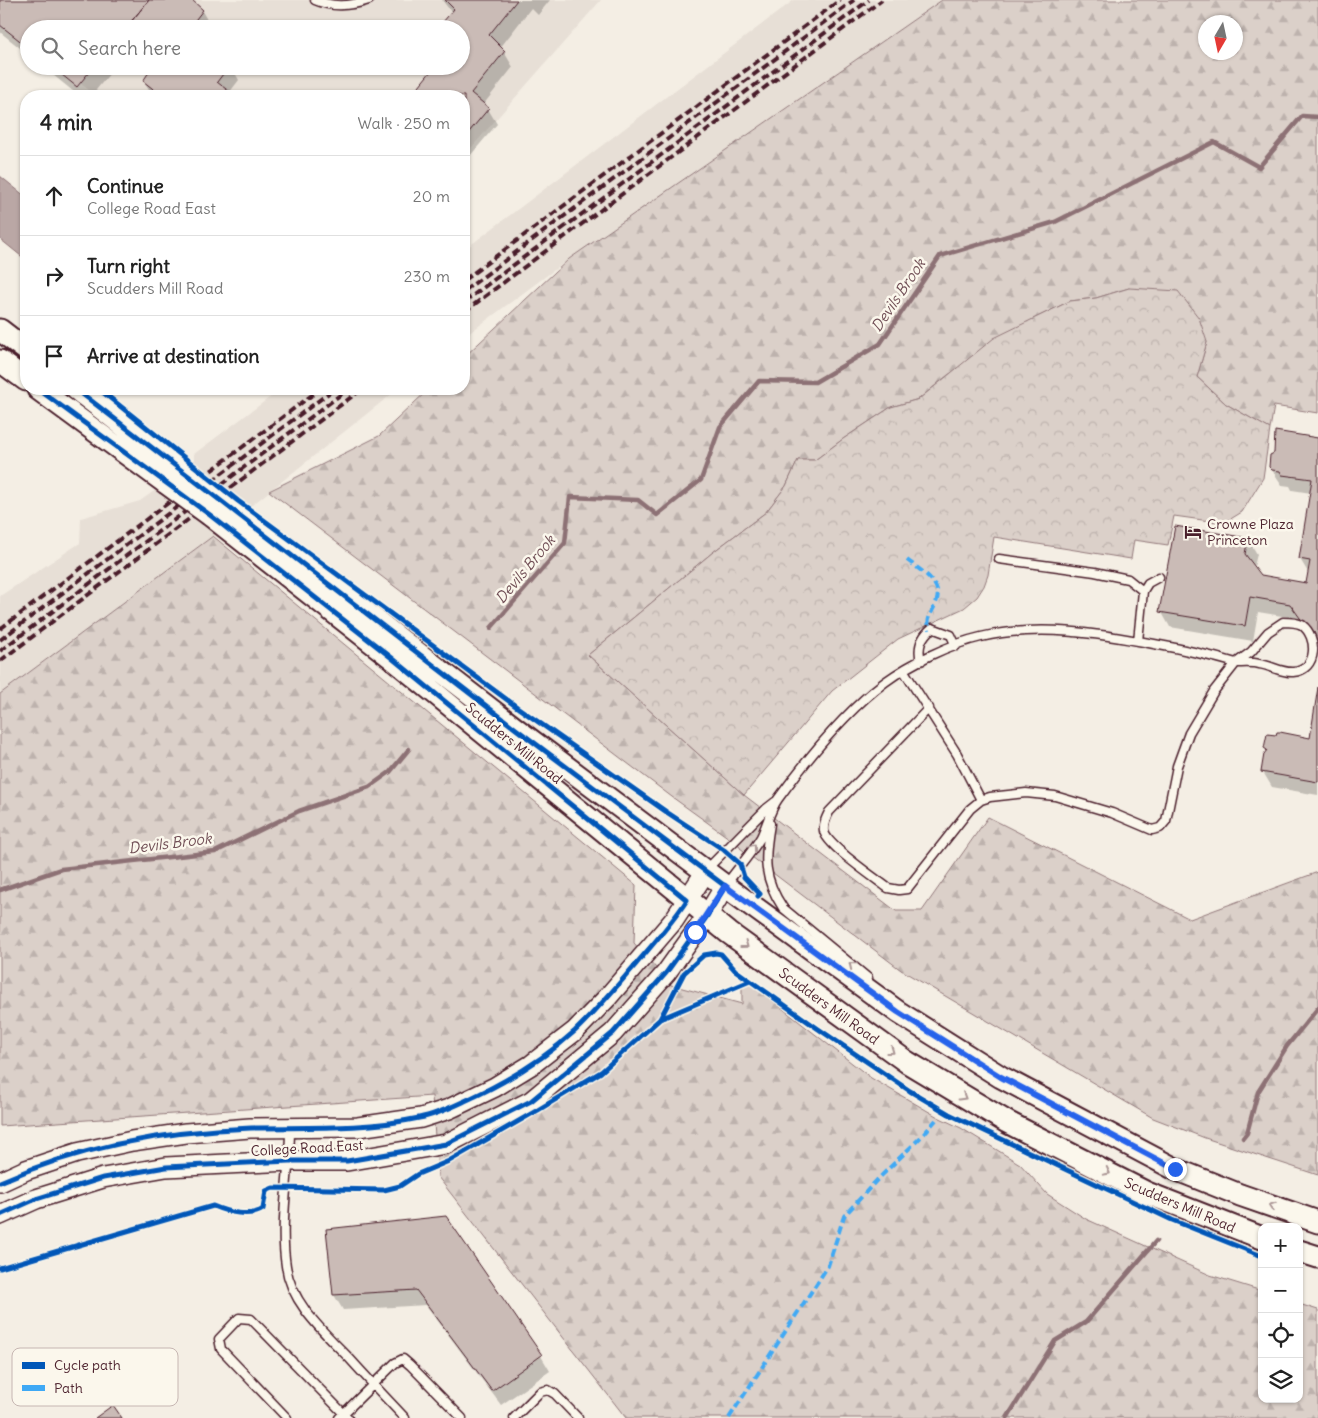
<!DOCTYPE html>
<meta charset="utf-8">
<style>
:root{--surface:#fff;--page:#f2f2f2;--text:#222;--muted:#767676;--line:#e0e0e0}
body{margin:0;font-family:Delius,sans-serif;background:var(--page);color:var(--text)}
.controls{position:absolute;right:15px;bottom:15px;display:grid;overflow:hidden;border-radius:10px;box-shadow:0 1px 4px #0004}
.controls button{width:45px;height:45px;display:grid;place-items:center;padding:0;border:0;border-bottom:1px solid var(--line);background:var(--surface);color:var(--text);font:25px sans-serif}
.compass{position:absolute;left:1198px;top:15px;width:45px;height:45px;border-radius:50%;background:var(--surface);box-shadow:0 1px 4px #0004;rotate:189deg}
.stop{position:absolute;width:15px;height:15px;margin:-11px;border:4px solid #2563eb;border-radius:50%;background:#fff}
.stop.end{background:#2563eb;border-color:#fff;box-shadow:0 1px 5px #0008}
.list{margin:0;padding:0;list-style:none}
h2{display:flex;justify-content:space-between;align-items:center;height:65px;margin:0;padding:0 20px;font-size:21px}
h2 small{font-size:16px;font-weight:400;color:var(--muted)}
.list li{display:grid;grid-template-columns:32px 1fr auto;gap:15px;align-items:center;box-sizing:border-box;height:80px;padding:0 20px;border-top:1px solid var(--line)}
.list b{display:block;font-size:19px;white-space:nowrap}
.list p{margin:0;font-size:16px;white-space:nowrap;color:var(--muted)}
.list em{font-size:16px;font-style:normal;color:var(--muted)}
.icon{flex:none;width:28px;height:28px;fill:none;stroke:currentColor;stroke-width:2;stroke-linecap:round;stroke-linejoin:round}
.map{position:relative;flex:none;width:1318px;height:1418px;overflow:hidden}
.search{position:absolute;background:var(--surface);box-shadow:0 1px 4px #0004;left:20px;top:20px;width:450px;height:55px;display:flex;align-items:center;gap:12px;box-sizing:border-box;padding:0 18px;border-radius:28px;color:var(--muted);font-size:19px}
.panel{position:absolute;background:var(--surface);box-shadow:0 1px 4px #0004;left:20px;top:90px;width:450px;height:305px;border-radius:20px}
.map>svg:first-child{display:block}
.built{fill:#e7dfd6}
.forest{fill:url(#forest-firs);stroke:#92787a;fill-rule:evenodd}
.park{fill:url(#park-crowns);stroke:#92787a}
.water{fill:#baa7a5;stroke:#8d7174}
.shadow{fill:#0003}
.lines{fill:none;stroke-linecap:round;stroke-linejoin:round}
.stream{stroke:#8d7174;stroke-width:4.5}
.building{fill:#cabbb6;stroke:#4a1f2b}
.service-casing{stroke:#4a1f2b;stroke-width:11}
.tertiary-casing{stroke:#4a1f2b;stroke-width:22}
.secondary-casing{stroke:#4a1f2b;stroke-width:25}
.service{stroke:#fbf7ec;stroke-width:8}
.tertiary{stroke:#fbf7ec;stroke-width:19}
.secondary{stroke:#fbf7ec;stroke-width:21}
.rail{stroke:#4a1f2b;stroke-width:4;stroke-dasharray:8 4;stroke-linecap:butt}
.secondary-bridge-casing{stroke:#4a1f2b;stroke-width:25;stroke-linecap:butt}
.secondary-bridge{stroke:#fbf7ec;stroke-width:21}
.quiet{stroke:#3fa9f5;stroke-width:4;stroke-dasharray:8 4;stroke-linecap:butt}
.cycleway-casing{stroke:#fbf7ec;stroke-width:8}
.cycleway{stroke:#0057b8;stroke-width:5}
.oneway{stroke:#ab9695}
.route{stroke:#2563eb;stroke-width:6}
.labels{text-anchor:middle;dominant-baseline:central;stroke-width:5;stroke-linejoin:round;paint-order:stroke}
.poi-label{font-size:14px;fill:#4a1f2b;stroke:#fbf7ec;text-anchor:start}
.street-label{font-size:14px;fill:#4a1f2b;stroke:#fbf7ec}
.water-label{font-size:15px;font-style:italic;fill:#714f56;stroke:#fbf7ec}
.key{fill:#fbf7ec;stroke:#c6b6b2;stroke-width:1}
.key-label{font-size:14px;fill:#4a1f2b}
</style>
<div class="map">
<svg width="1318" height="1418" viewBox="0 0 1318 1418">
<defs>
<pattern id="forest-firs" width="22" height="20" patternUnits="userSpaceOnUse" patternTransform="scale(1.25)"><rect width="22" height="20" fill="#dbd0c9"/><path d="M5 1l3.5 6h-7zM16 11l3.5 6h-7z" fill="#bdb2ad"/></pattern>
<pattern id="park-crowns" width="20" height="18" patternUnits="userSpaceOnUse" patternTransform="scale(1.25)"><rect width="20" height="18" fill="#dbd0c9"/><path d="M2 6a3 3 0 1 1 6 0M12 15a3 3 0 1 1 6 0" fill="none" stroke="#bdb2ad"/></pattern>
</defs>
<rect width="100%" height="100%" fill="#f4eee4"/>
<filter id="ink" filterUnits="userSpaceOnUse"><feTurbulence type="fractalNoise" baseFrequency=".02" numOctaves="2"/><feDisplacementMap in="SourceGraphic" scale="10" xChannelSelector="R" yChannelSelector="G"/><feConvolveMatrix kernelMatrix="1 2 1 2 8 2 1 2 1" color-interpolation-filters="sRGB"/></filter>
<g filter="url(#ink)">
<path class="built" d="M0 0H601L464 156V96H97L58 66H461V29H29Z
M794 0H942L569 259 464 337V250Z
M281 389H398L213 536 0 694V596L80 543 81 518 140 501 194 463V454Z"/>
<path class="forest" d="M942 0H1318V413L1274 406 1270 429 1226 404 1197 377 1207 342 1129 288 1096 298 1070 301 1033 319 948 375 919 399 891 407 843 439 815 460H798L786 486 766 512 713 552 588 655 744 795 896 911H922L988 817 1190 919 1318 872V1175L1205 1138 1153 1118 901 970 740 848V846L672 797 269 491 379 436 429 389H464V357L569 259ZM1206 22H1236V52H1206Z
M213 536 636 885 634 943 671 985 742 1004V977L871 1078 938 1117 961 1128 1020 1164 1047 1194 1086 1219 1210 1275 1262 1291V1399H1299V1304L1318 1310V1418H626L438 1177 432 1096 0 1126V694Z"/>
<path class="park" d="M1129 288 1178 291 1199 318 1207 342 1197 377 1226 404 1270 429 1263 478 1242 512 1224 523 1174 516 1168 545 1134 540 1131 559 994 537 988 575 984 586 977 597 964 608 898 639 832 691 744 795 588 655 713 552 766 512 786 486 798 460H815L843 439 891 407 919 399 994 338 1070 301 1096 298Z"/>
<path class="water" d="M0 176 26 197V260L0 239Z"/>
<path class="shadow" d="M0 0H190L202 11 211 27 209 29H29V55L0 32Z
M442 0H550L538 15 531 8 500 48 504 52 513 67 483 105 488 109 497 124 464 163V96H412L433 71 427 66H461V29L452 13Z
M42 66H116L91 96H79Z
M155 66H231L239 80 229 93 233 96H153L144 81Z
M1318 440V644L1300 619 1258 612 1253 641 1170 627 1161 611 1248 539 1257 554 1254 567 1261 576 1307 585 1309 574 1300 559 1311 493 1292 490 1290 486 1282 485 1270 467Z
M1318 695V795L1272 787 1263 772 1267 752 1265 748 1311 739Z
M446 1217 541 1356 550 1371 501 1405 426 1305 343 1310 334 1295Z"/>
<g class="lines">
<path class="stream" d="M491 628 565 543 570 497 638 500 657 515 701 480 720 427 759 381 815 382 880 344 940 256 1055 222 1214 142 1259 167 1302 116 1318 117
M0 890 61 869 215 852 299 811 369 787 390 772 409 749
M1243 1138 1247 1133 1258 1092 1287 1046 1318 1008
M1007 1418 1055 1341 1086 1322 1156 1241"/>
</g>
<path class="building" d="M0 0H149L125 29H29V48L0 25Z
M149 0H192L203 10 189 28 190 29H125Z
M445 0H517L489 35 505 51 471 93 489 108 464 138V96H411L435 66H461V29H437L454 9Z
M51 66H94L77 87Z
M153 66H229L217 82 235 96H162L143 81Z
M1275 431 1318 438V643L1290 604 1250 597 1245 626 1159 612 1175 526 1248 538 1245 554 1261 575 1306 583 1310 561 1299 559 1312 479 1282 475 1280 471 1272 470 1269 467 1270 455 1274 453Z
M1318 687V782L1261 772 1264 754 1267 750 1264 748 1267 734 1276 735 1277 732H1280L1310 738Z
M446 1216 542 1355 492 1391 416 1290 333 1295 326 1229Z
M113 1405 122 1418H95Z"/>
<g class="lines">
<g class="service-casing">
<path id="service" d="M315 0C333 8 351 6 369 0
M999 559 1095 572 1128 579 1143 591 1138 641
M1143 591 1148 583 1159 577
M1283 622C1290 622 1296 622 1302 625 1318 637 1318 670 1293 672 1282 673 1270 665 1259 664 1252 662 1243 663 1236 663L1251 652 1268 632Z
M921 661C917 647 921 637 932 628L951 635 956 646
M904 671 957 754 981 800
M770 824C764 859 763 878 783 908L868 978
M707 869 766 809 775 802
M725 886C737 869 751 854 761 837 767 825 770 810 778 799 807 759 846 711 885 682 911 663 950 644 981 637 1038 624 1098 633 1154 644 1182 649 1209 655 1236 663L1214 691 1189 733 1177 766 1166 821 1160 828 1152 830 1112 813 1055 796 1026 793 990 797 981 800 970 809 907 889 899 890 888 888C875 878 826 845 824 831 823 824 826 818 829 812L929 708
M290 1129C290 1174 279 1221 286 1266 291 1304 325 1333 350 1359 368 1379 386 1398 405 1418
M287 1418 221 1349 219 1339 239 1318 251 1319 348 1418
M339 1418 395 1363 403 1359 410 1365 462 1418
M514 1418 540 1392 548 1390 555 1394 578 1418"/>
</g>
<g class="tertiary-casing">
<path id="tertiary" d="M0 1182 26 1170 77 1153 132 1141 186 1133 250 1128 358 1127 421 1118 449 1109 495 1087 531 1065 575 1031 607 998 674 920 706 871
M0 1215 36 1199 103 1178 166 1167 290 1161H347L446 1144 531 1101 613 1033 666 973 707 916 725 886"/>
</g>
<g class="secondary-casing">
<path id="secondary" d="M0 330 26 350
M0 361 26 380
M38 389 166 483
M76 389 181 470
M225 504 516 729 725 886 898 1012 1001 1077 1175 1169 1240 1195 1318 1222
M210 515 392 658 729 933 907 1062 1007 1122 1147 1193 1262 1238
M1299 1251 1318 1257"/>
</g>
<use href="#service" class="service"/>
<use href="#tertiary" class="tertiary"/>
<use href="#secondary" class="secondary"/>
<path class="rail" d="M464 280 840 0
M464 291 854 0
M464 302 869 0
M464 312 882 0
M0 629 320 389
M0 640 334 389
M0 651 348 389
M0 661 362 389"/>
<g class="secondary-bridge-casing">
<path id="secondary-bridge" d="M181 470 225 504
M166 483 210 515"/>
</g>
<use href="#secondary-bridge" class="secondary-bridge"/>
<path class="quiet" d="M907 560C921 571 946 584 935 605 930 616 927 617 929 630
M729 1418 828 1266 844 1216 877 1180 922 1136 936 1120"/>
<g class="cycleway-casing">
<path id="cycleway" d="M99 389 238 501 517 707 668 813 724 850 740 864 744 877 760 894 758 896
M660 1019 750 981
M0 1182C79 1147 165 1131 251 1128 308 1127 364 1130 419 1118 436 1115 452 1107 467 1100 506 1082 543 1060 575 1031 597 1010 616 987 636 964 654 943 672 923 687 900L392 658 210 515 38 389
M0 1215 36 1199 103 1178 166 1167 290 1161H347L446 1144 531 1101 613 1033 666 973 707 916 725 886 516 729 76 389
M0 1268 213 1206C227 1212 250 1218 263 1209L266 1191 273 1188 384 1190 400 1186 418 1174 449 1161 538 1110 601 1072 660 1019 684 973 704 955 716 953 721 954 735 970 817 1028 910 1091 949 1114 1172 1220 1262 1256"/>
</g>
<use href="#cycleway" class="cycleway"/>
</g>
<defs><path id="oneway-chevron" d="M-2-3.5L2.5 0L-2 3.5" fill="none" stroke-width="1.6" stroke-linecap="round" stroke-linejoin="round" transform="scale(1.25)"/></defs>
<g class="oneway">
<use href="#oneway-chevron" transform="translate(753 847) rotate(-54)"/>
<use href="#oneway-chevron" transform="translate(745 945) rotate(36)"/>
<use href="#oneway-chevron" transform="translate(852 965) rotate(-141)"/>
<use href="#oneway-chevron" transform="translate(891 1051) rotate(36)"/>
<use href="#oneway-chevron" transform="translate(963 1097) rotate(31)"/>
<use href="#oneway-chevron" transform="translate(1107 1172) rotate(27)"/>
<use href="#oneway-chevron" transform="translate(1272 1206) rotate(-161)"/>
</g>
</g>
<g class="lines" filter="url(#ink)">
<path class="route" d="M695 932 725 886 898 1012 1001 1077 1175 1169"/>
</g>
<defs>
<g id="hotel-bare" transform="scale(1.35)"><path d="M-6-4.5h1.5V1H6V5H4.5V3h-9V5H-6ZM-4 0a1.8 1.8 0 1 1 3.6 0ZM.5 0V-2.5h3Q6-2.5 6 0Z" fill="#4a1f2b" stroke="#fbf7ec" stroke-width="2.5" paint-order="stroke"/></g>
</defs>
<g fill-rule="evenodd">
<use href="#hotel-bare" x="1193" y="532"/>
</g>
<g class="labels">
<g class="poi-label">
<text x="1207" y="524">Crowne Plaza<tspan x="1207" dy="16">Princeton</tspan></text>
</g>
<g class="street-label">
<text transform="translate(514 743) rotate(39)">Scudders Mill Road</text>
<text transform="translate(829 1006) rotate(36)">Scudders Mill Road</text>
<text transform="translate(307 1148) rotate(-3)">College Road East</text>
<text transform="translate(1180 1205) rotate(23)">Scudders Mill Road</text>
</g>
<g class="water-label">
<text transform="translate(898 295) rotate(-56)">Devils Brook</text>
<text transform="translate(525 569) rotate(-50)">Devils Brook</text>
<text transform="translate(170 843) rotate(-7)">Devils Brook</text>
</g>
</g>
<rect x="12" y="1348" width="166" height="58" rx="8" class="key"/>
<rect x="22" y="1362" width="23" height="7" fill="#0057b8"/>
<rect x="22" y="1385" width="23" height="6" fill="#3fa9f5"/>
<g class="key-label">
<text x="54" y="1370">Cycle path</text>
<text x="54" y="1393">Path</text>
</g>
</svg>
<div class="controls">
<button>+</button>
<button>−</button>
<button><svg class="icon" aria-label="locate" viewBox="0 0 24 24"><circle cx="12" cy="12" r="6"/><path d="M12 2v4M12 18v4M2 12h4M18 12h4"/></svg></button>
<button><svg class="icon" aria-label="layers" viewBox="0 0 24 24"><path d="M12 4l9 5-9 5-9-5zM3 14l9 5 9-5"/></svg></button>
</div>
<svg class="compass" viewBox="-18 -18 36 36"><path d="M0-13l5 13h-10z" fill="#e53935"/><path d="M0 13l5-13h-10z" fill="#767676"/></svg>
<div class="stop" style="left:695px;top:932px"></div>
<div class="stop end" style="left:1175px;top:1169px"></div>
<div class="search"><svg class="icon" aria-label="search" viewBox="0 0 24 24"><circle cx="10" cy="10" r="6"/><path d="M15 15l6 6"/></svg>Search here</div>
<section class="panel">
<h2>4 min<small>Walk · 250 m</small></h2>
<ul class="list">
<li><svg class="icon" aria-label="ahead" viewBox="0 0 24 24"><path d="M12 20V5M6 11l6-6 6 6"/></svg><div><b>Continue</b><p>College Road East</p></div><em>20 m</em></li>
<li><svg class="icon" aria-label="right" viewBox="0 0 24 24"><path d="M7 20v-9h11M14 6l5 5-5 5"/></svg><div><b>Turn right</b><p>Scudders Mill Road</p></div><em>230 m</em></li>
<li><svg class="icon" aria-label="arrive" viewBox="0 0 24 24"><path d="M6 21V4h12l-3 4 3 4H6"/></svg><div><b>Arrive at destination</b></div></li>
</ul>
</section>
</div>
